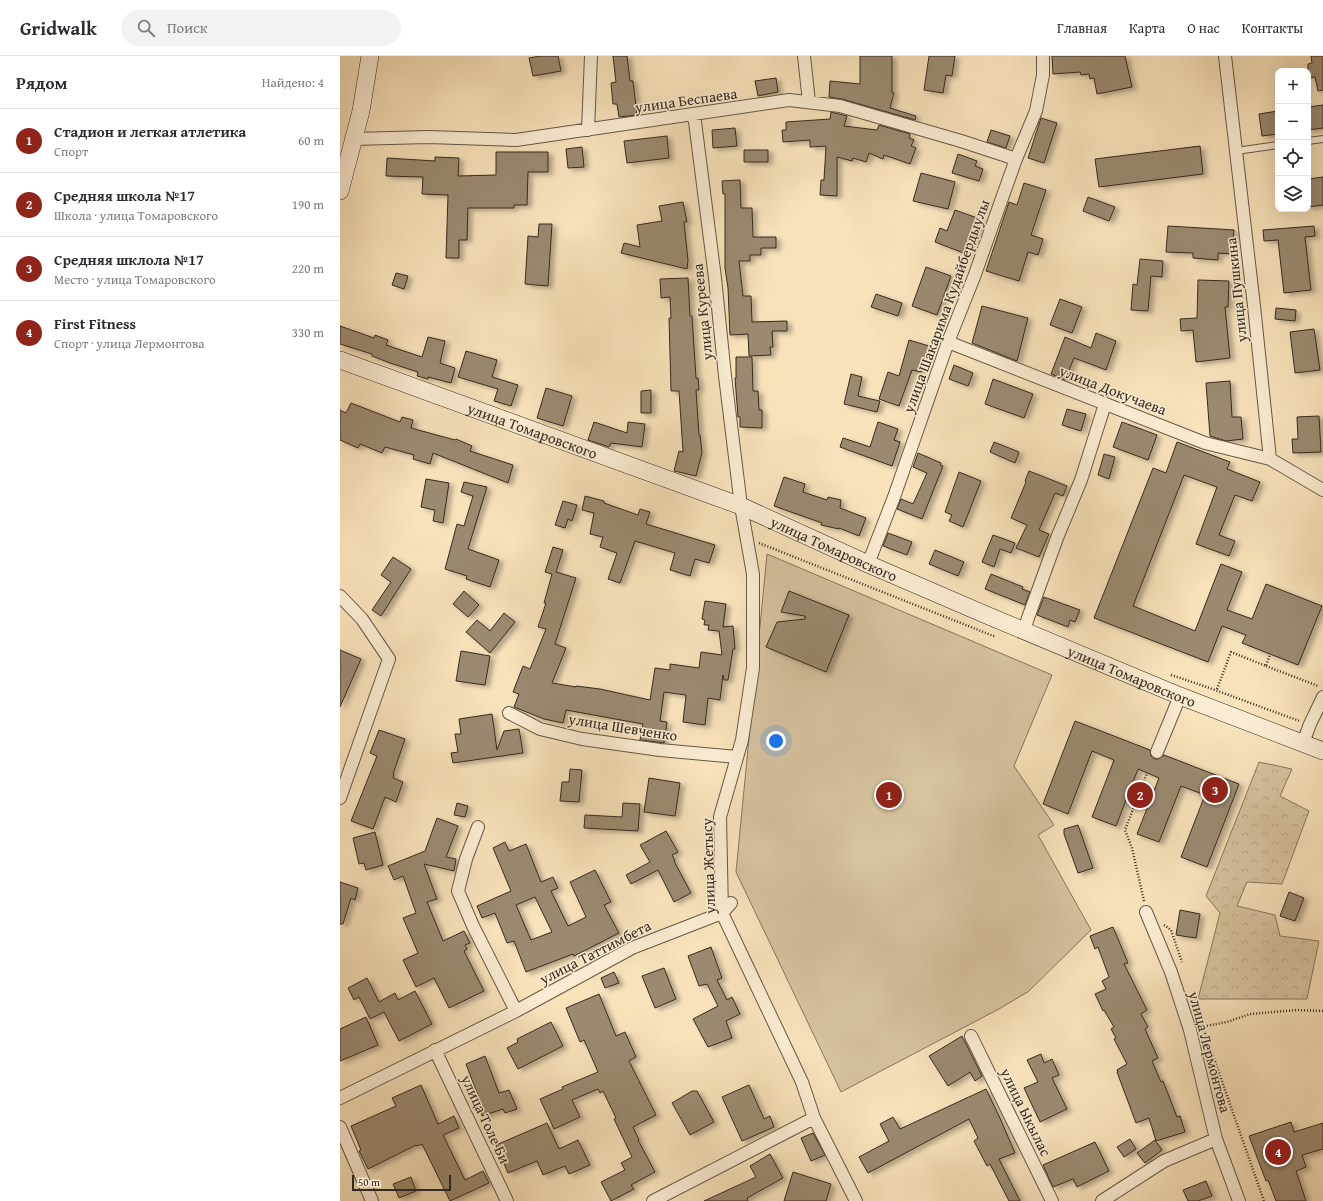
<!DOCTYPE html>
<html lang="ru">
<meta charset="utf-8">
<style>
:root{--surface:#fff;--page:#f2f2f3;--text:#2b2b33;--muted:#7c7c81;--line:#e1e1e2;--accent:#8f2418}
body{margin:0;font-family:"Gentium Book Plus",serif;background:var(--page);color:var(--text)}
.controls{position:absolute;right:12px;top:12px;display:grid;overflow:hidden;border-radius:8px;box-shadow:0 4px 16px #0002}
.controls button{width:36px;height:36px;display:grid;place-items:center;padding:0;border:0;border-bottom:1px solid var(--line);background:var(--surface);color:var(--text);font:20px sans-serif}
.scale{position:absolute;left:12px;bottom:10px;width:99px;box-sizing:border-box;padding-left:4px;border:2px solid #362a1e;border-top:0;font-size:11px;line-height:14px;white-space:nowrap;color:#362a1e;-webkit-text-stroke:3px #faecd2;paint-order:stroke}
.you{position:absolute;left:436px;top:685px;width:14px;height:14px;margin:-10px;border:3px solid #fff;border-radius:50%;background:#1a73e8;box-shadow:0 0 0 6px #1a73e833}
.badge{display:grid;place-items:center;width:26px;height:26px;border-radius:50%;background:var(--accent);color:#fff;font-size:13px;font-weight:700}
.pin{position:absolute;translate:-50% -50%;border:2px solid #fff;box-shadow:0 1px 4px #0006}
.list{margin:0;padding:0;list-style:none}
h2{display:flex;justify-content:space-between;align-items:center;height:52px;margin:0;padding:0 16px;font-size:17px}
h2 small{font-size:13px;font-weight:400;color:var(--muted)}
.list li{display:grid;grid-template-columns:26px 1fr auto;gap:12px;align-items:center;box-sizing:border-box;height:64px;padding:0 16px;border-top:1px solid var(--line)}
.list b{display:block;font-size:15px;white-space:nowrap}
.list p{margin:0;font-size:13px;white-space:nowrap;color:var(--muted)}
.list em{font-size:13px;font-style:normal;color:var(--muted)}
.icon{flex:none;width:22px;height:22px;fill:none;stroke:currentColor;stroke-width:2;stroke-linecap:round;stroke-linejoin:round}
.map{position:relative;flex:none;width:983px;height:1145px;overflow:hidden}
header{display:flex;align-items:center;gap:24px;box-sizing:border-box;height:56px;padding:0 20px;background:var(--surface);border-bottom:1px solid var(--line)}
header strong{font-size:19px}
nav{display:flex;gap:22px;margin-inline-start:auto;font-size:14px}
.search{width:280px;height:36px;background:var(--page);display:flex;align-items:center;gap:10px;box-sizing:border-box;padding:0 14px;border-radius:22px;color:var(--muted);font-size:15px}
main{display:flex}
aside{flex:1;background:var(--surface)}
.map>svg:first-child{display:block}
.forest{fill:url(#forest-crowns);stroke:#86765e}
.garden{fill:#d7c39f;stroke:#86765e}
.building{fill:#9b8a6f;stroke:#362a1e;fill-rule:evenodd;filter:url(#shadow)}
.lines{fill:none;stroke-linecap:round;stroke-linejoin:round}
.lane-casing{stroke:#665845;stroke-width:8}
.street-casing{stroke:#665845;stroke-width:14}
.secondary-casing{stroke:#362a1e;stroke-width:18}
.path{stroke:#362a1e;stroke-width:2.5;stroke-dasharray:1 2;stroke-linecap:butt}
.lane{stroke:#faecd2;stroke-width:6}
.street{stroke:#faecd2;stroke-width:12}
.secondary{stroke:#faecd2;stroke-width:17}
.labels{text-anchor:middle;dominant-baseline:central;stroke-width:3;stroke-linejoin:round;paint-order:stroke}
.street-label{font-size:15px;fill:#362a1e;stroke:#faecd2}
</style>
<header>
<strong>Gridwalk</strong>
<div class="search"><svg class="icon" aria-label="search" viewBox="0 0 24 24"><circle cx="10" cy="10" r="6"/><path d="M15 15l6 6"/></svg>Поиск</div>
<nav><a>Главная</a><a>Карта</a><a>О нас</a><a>Контакты</a></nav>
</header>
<main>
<aside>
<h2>Рядом<small>Найдено: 4</small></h2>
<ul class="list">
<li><span class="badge">1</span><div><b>Стадион и легкая атлетика</b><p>Спорт</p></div><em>60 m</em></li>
<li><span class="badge">2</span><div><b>Средняя школа №17</b><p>Школа · улица Томаровского</p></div><em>190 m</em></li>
<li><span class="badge">3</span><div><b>Средняя шклола №17</b><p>Место · улица Томаровского</p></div><em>220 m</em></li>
<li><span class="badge">4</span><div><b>First Fitness</b><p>Спорт · улица Лермонтова</p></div><em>330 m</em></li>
</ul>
</aside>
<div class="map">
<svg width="983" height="1145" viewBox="0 0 983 1145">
<defs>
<pattern id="forest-crowns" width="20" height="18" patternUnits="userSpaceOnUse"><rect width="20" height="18" fill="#d7c39f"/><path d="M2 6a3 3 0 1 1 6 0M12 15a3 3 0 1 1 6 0" fill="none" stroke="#b9a888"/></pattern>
<filter id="shadow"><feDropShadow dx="4.5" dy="2.5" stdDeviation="2" flood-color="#0004"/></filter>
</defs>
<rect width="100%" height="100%" fill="#f8e2ba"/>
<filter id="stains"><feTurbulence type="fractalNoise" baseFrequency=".005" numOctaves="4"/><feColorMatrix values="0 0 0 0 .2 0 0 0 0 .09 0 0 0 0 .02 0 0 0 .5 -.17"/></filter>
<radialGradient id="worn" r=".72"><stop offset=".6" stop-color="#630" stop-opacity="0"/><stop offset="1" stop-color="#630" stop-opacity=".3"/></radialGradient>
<path class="forest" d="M919 706 952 713 940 740 969 755 942 828 907 826 897 850 935 859 940 880 979 885 967 943H858L880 857 866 840Z"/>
<path class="garden" d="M427 498 712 619 674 710 714 769 698 779 751 874 689 935 659 953 501 1036 396 816Z"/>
<path class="building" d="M201 0H218L221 15 193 20 189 2Z
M273 0H287L290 25H293L297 59 279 61 277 48H273L271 27 276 26Z
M520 0H552V36L554 37 550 52 576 60 575 64 502 43 489 41 490 25 520 28Z
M589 0H615L612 20 606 19 603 37 584 34Z
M712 0H785L792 31 757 38 754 22 750 23 749 18 741 19 740 16 713 18Z
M971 0H983V34L978 35 975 21 968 22V8L972 7Z
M436 22 438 36 418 40 415 25Z
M983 49V72L968 74V51Z
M938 55V78L922 80 919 58Z
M491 56 507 60 504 70 537 74 539 69 570 78 569 82 574 84 571 90 576 92 570 108 544 99 543 103 529 97 526 106 513 102 512 105 497 101V140L480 139 481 124H484L486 90 470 91V84L443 86 442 74H446V66L490 63Z
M701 62 717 67 704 107 688 102Z
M395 72 397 90 373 92 372 74Z
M651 74 670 80 666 92 647 86Z
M327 80 329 102 287 107 284 85Z
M860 90 863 118 759 131 755 103Z
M242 91 244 111 228 112 226 93Z
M404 94H428V106H404Z
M156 96H208V116H188L187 149H174V152H128L127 184H119V202H106L108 139 82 138 83 121 46 120 47 102 95 105V101L119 102 118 120 156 119Z
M618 98 637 105 635 110 643 113 639 125 612 117Z
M581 117 615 126 608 153 573 145Z
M983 121V149L968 151V123Z
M400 124 401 152H412L413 181H436V192H421V199H410V205H399L403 240H411L412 266 447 265V275H432L433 291H430L431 299 409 300 408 278 390 279 388 232 385 212V138H383L382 125Z
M684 127 706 134 691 179 703 183 698 199 688 196 679 225 646 215 669 146 677 149Z
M748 141 775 151 769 165 743 155Z
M343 146 347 166H344L348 205 347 213 281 197 284 187 300 191 297 169 322 165 319 150Z
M615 154 640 163 626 198 595 186 600 172 607 175Z
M199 168H212L208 230 185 228 188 180 198 181Z
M828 170 894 174 892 198 878 197V204L853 202V197L826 196Z
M974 170 975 180 965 181 971 234 944 237 938 184 924 185 923 174Z
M800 203 823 205 822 221 811 220 808 255 791 254 793 228 797 229Z
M586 211 611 220 597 259 572 250Z
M56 217 68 220 64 233 52 229Z
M348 222 350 260H352L356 322H358L359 334H356L359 379H360L362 397 356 420 334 415 339 395 343 396 339 335H331L329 262H331L330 241 321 242 320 223Z
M858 224 889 225 888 251H885L890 302 856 306 853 274 841 275 840 263 857 262Z
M536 238 562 247 558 260 531 251Z
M720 243 742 251 732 277 710 269Z
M642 250 688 262 677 305 632 287Z
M936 252 956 254 955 265 935 263Z
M0 270 34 282 35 279 48 284 46 289 82 301 88 281 105 285 100 307 115 312 111 327 88 321V323L77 320 78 316 50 307 32 300V298L0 288Z
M974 273 980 314 955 317 950 276Z
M756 277 776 285 766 314 734 302 725 324 711 318 725 281 751 292Z
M569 284 589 290 581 316 572 314 559 350 539 343 548 316 559 320Z
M126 295 157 304 152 321 178 329 171 350 154 345 158 333 118 321Z
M396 301H412L413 335H418L419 354H422V372L400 371V361H398L395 322H396Z
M614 309 633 317 628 330 609 323Z
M511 318 522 321 518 340 540 345 537 356 504 348Z
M653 323 693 338 684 362 645 348Z
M890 325 892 361H901L903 383 886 385 870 380 866 327Z
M206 332 232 340 223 370 197 362Z
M311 334V357H301V335Z
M11 347 60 366 62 361 73 364 71 372 115 384 116 383 132 390 130 395 173 409 168 427 93 397 90 408 73 403 74 399 45 391 42 397 20 388 18 392 0 384V354L6 357Z
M727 353 746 358 741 375 722 369Z
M979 360 981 396 953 397 952 383H958L957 361Z
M254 366 287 377 288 366 305 368 302 391 271 387 269 391 248 384Z
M538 366 558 373 554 384 560 386 552 410 500 391 503 382 530 391Z
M782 366 817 379 808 404 773 391Z
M654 386 679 396 675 407 650 396Z
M837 386 890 406 887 413 920 426 912 445 895 439 879 479 895 485 889 500 856 488 877 431 844 419 793 550 855 575 881 508 902 516 887 554 912 563 926 528 982 550 958 609 902 587 906 579 882 570 868 606 754 562 813 412 826 417Z
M578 397 601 407 600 409 603 410 582 463 557 453 561 443 573 448 587 417 573 411Z
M764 398 775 401 769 423 758 419Z
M689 415 727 430 723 440 715 437 699 474 709 478 699 501 676 492 687 469 671 462 686 426 685 425Z
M619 416 641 425 623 471 609 465 612 459 605 456Z
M444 421 465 428 463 436 487 444 488 441 501 444 500 452 526 462 519 480 499 472V473L481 469 482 467 434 450Z
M86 423 109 427 103 467 93 465 95 454 81 451Z
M124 426 147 431 128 493 159 504 150 531 126 523 127 520 105 513 117 468 124 470 133 440 121 436Z
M245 440 264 445V447L298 459 300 453 310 456 306 468 375 489 369 507 355 503 350 520 330 514 335 497 295 485 280 527 268 523 277 497 260 491 263 481 250 478 254 457 242 454Z
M223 445 237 449 232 465 228 463 225 472 215 469Z
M548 477 572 486 567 499 543 490Z
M653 479 675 487 671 497 660 493 654 511 642 506Z
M213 491 223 494 216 516 236 522 215 588 226 592 212 627 236 631V630L260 633 310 644 315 612 330 614V608L359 612 361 596 382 599 379 575 368 574 369 569H364L365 564 362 563 365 545 386 548 383 571 393 570 395 593H393L388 624H384L383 619 380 644 368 642 365 669 343 666 346 639 324 636 320 665 327 666 324 687 300 684 303 668 226 654 223 667 204 663 174 651 179 638 173 636 183 610 190 613 206 573 198 571 206 547H204L212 518 205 516Z
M595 494 624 506 618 520 589 508Z
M53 501 71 513 41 560 32 554 51 526 41 519Z
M651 518 683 531 682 533 690 536 685 549 645 533Z
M124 535 139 549 128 561 113 548Z
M449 535 509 559 486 616 426 591 437 566 465 563V560L441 556Z
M704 541 740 554 735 566 730 564 728 571 697 559Z
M164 557 175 566 150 597 126 576 137 564 150 575Z
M0 594 21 603 0 651Z
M121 595 150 600 145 629 116 625Z
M152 658 157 694 164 675 179 673 183 697 113 707 111 697 118 696 115 678H121L119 663Z
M735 665 810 694 811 700 815 703H818L824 699 899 728 867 811 841 801 865 739 841 730 819 786 797 778 819 722 798 713 776 770 752 761 774 704 752 695 728 758 703 748Z
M39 674 65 683 53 718H54L53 722 63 726 56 746 45 741 33 773 11 765 37 700 30 697Z
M230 713 242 714 239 746 220 745 222 726H229Z
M309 722 340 727 335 760 304 756Z
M117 747 128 750 125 761 114 759Z
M283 747 300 748 298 775 244 772 245 759 282 761Z
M97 762 118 770 106 801 116 803 114 815 84 808 97 843 87 846 103 885 124 875 130 887 125 889 127 893 124 895 144 935 109 952 94 922 76 931 63 904 78 897 63 862 76 857 63 820 54 824 48 810 85 795Z
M738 769 753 812 738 817 724 778V773Z
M326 775 338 796 332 799 335 805H334L351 837 334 846 318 814 291 828 286 819 310 806 300 789Z
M35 776 43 809 26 814 24 807 19 808 13 782Z
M165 786 169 795 186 788 201 826 213 821 218 832 211 835 228 870 246 861 230 826 255 814 271 846 264 849 279 877 234 900 233 898 186 916 174 885 167 887 155 857 142 862 137 850 171 835 153 792ZM195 841 212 876 191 884 176 849Z
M0 826 18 832 15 844 11 842 3 868H0Z
M949 836 964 842 955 865 940 860Z
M840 854 860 858 856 882 836 879Z
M773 871 788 907 784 908 807 954 801 958 808 971 805 973 818 1002 812 1005 821 1026 823 1025 837 1061 840 1060 845 1076 816 1085 809 1062 796 1067 777 1016H778L777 1014 787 1008 774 983 776 982 771 973 774 971 764 954 763 955 755 938 766 933 762 925 769 921 758 891 755 893 750 880Z
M371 891 382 922 377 924 387 944 392 941 400 958 386 965 392 982 368 991 353 963 378 950 367 928 359 930 348 900Z
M324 912 336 943 315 952 302 920Z
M274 916 279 927 265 932 261 922Z
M27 922 39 946 55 937 58 944 75 935 92 968 59 985 44 956 30 963 19 941 14 944 8 932Z
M259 938 276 980 285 976 296 1001 289 1005 316 1059 293 1071 299 1084H298L315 1116 291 1129 294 1133 271 1145 261 1126 285 1114 281 1107 292 1101 274 1063 276 1062 263 1035 260 1037 258 1033 232 1044 240 1061 214 1073 200 1043 223 1033 222 1031 258 1016 244 984 240 986 226 952Z
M26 961 38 989 0 1005V973Z
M211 966 223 990 178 1013 167 992 178 986 177 983Z
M622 980 642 1020 635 1025 630 1016 608 1030 589 1000Z
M701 998 704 1007 712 1003 719 1019 712 1022 727 1053 700 1066 684 1032 698 1026 687 1004Z
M145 1000 159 1037 169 1034 177 1053 165 1057 163 1053 142 1060 137 1046 140 1045 126 1008Z
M81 1029 98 1068 114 1060 119 1072 103 1079 125 1124 143 1115 149 1127 110 1145 82 1088 77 1090 76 1089 28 1113 19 1095 21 1094 11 1070 56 1050 52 1042Z
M409 1029 424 1063 430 1060 434 1071 402 1085 382 1041Z
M646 1033 659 1060 675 1097 659 1103 680 1145H669L650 1108 647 1110 634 1085 638 1082 629 1063 528 1117 519 1101 549 1085 540 1068 553 1061 560 1073Z
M352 1035H357L374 1066 350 1079 332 1047Z
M951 1066 954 1076 983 1067V1093L962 1099 966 1111 956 1115 966 1145H936L928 1124 926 1125 909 1080Z
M207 1067 219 1093 238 1084 250 1109 229 1118 225 1110 203 1119 197 1105 168 1117 156 1089Z
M473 1077 485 1099 471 1105 461 1082Z
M790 1083 796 1093 784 1101 777 1091Z
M815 1084 822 1094 805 1107 797 1097Z
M755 1086 769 1115 737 1131 733 1123 713 1131 703 1109Z
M430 1098 443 1122 407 1142 408 1145H364L416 1121 410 1110Z
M453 1116 491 1128 486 1145H444Z
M71 1121 76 1135 59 1142 53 1128Z
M866 1125 872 1140 858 1145H848L843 1134Z"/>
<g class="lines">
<g class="lane-casing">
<path id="lane" d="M968 85 983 83
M896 95 938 89"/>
</g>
<g class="street-casing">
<path id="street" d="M464 0 469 46
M885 0 914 250 930 403 983 434
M353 59 355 66 375 222 385 320 401 450 413 518V612L402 684 380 761 382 857 462 1026 474 1062 516 1145
M248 74 251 0
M13 83 88 81 176 84 449 44 500 50 621 85 676 103
M608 286 865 387 930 403
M528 508 554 441 608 286 634 221 676 103 696 55 703 19V0
M0 540 22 563 49 603 0 742
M684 574 688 562 717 482 741 424 765 348
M169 657 200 673 242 683 320 694 397 701
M963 687 970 668 983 641
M817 696 840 640
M138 771 126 803 118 835 133 870 176 955
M806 856 831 916 850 974 876 1083 899 1145
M631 980 712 1145
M95 994 167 1145
M0 1042 176 955 292 892 382 857 391 847
M0 1071 32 1145
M313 1145 474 1062
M762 1145 824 1105 876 1083"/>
</g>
<g class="secondary-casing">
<g id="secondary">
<path d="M0 135 21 55 30 0"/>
<path id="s1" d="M0 304 401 450 528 508 644 558 840 640 983 695"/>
</g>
</g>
<path class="path" d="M419 487 656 581
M926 610 978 630
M831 619C875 633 917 650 960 665
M877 633 891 596 926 610 930 598
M804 845 792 792 785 774 807 717
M824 869 831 874 842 906
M861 971 887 966 910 958 957 954 983 955
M864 974 924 1145"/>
<use href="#lane" class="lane"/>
<use href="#street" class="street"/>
<use href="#secondary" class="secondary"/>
</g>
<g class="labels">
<g class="street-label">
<text transform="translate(346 44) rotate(-8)">улица Беспаева</text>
<text transform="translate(896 234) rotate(-96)">улица Пушкина</text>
<text transform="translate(606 250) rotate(-70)">улица Шакарима Кудайбердыулы</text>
<text transform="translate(362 256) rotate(-96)">улица Куреева</text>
<text transform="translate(773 334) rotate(21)">улица Докучаева</text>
<text stroke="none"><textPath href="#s1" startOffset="205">улица Томаровского</textPath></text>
<text stroke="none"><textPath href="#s1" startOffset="529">улица Томаровского</textPath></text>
<text stroke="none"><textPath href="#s1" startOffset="853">улица Томаровского</textPath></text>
<text transform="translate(283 671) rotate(9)">улица Шевченко</text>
<text transform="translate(368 810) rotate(-92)">улица Жетысу</text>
<text transform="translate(255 896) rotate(-27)">улица Таттимбета</text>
<text transform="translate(870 996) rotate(75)">улица Лермонтова</text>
<text transform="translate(686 1056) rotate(64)">улица Ыкылас</text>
<text transform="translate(146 1063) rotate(65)">улица Толе Би</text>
</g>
</g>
<rect width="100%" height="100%" filter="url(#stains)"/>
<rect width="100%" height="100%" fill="url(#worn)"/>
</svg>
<div class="controls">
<button>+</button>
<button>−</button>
<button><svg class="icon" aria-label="locate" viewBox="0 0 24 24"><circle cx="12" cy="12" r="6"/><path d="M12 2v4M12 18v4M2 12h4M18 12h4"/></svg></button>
<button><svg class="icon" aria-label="layers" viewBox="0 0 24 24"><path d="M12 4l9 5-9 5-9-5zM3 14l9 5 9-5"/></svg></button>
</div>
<div class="scale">50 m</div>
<div class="you"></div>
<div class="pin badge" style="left:549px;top:739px">1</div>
<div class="pin badge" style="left:800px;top:739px">2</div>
<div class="pin badge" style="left:875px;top:734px">3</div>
<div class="pin badge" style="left:938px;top:1096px">4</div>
</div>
</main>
